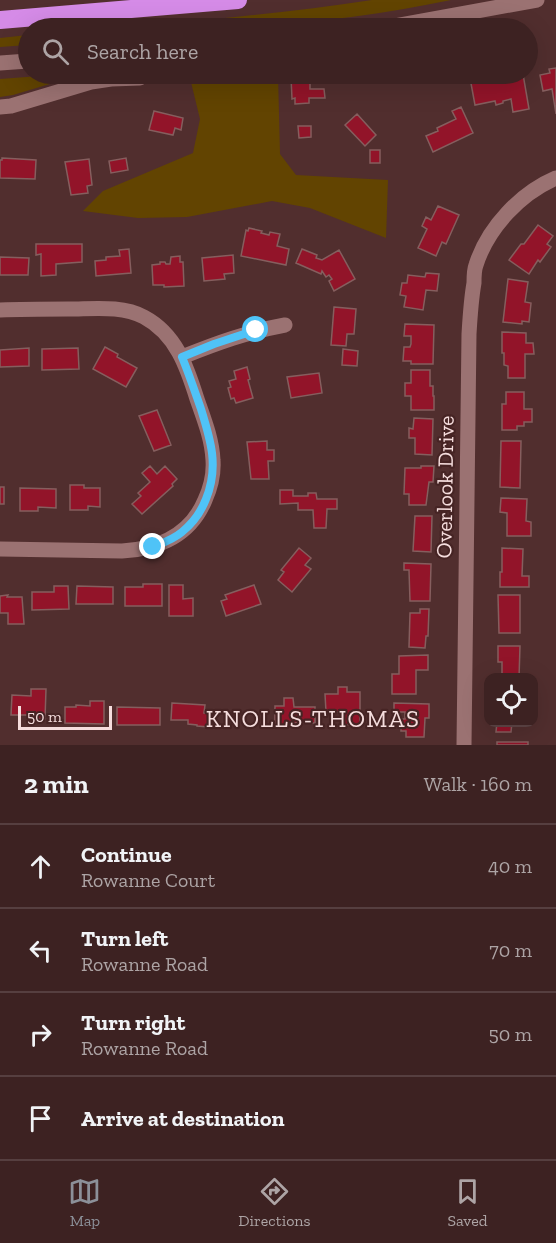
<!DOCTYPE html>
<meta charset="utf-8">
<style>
:root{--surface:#3d2222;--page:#442a2a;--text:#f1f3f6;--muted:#ada4a5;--line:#563f40;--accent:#8c9099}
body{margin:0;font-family:"Zilla Slab",serif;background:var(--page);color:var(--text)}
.controls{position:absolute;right:18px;bottom:18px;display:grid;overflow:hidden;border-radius:12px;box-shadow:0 6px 24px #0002}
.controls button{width:54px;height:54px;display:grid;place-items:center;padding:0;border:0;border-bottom:2px solid var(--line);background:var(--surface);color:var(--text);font:30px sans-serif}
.scale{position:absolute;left:18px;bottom:15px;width:94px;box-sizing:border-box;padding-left:6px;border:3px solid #f5dddd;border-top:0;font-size:16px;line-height:21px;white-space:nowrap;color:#f5dddd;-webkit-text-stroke:4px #462424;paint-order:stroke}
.stop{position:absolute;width:18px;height:18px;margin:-14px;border:4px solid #4fc3f7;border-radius:50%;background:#fff}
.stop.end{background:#4fc3f7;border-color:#fff;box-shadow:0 2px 6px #0008}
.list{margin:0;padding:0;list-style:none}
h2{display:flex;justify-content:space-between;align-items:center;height:78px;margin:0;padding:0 24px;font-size:26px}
h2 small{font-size:20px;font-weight:400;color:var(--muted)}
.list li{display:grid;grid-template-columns:39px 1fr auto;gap:18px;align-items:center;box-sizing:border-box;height:84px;padding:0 24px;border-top:2px solid var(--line)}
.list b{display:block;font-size:22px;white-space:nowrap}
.list p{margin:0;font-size:20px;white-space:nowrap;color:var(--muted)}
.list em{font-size:20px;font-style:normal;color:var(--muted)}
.icon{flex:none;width:33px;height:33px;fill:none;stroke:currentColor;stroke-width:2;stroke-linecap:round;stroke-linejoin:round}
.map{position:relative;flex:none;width:556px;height:745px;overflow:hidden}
.search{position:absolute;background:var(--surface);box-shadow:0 6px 24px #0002;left:18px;right:18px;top:18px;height:66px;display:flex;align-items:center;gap:15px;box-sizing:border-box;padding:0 21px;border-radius:33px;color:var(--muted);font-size:22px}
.sheet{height:414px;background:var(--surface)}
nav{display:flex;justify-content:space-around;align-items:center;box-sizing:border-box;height:84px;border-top:2px solid var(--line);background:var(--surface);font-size:16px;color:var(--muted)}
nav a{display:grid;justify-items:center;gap:3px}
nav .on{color:var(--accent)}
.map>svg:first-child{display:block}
.green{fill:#624401}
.building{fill:#921429;stroke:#855e5e;stroke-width:1.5}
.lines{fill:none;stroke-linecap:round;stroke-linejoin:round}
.street{stroke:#9b7272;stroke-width:15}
.secondary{stroke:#9b7272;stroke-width:15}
.highway{stroke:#d58be7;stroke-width:18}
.route{stroke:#4fc3f7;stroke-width:8}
.labels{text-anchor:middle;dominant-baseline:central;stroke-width:4.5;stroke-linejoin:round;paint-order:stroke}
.street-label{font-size:22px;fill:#f5dddd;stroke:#462424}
.neighbourhood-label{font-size:24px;letter-spacing:1.5px;fill:#f5dddd;stroke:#462424}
</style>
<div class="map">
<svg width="556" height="745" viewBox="0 0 556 745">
<rect width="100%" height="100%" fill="#512e2e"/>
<path class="green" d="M372 0H451C375 16 296 25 218 28 183 30 147 29 112 28 199 21 286 13 372 0Z
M28 35V45L0 47V38Z
M66 74H83L13 95 0 97V79Z
M189 74H278L280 154 296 175 388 180 386 238 310 208 272 201 187 217 138 218 83 211 103 191 193 153 200 119Z"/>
<path class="building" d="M556 68V114L552 89 543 91 540 75 550 73 549 69Z
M507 74H523L529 109 513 112 511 99 503 101V103L496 105 495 101 475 105 470 78 487 75 488 80 507 77Z
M291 77H310V89H324L325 98H309V103L295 104V98L292 99Z
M461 107 473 133 433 152 426 136 438 131 437 128 456 119 452 111Z
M154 111 183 118 181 130 175 128 173 135 149 130Z
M357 114 376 135 365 146 345 125Z
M298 126H311V137L299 138Z
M370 150H380V163H370Z
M2 158 36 160 35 179 0 178V160H2Z
M126 158 128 170 111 173 109 161Z
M89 159 92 185 87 186 88 193 71 195 65 162Z
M438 206 459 215 446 244 442 242 436 256 418 248 427 229 422 226 426 217 431 220Z
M538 225 553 236 547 244 551 247 540 262 538 260 529 274 509 260 521 244H524Z
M249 228 262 231 261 233 269 235 270 232 280 234 277 246 289 249 286 265 241 256 246 230 248 231Z
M36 244H82V262L56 264V275L41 276V254L36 255Z
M129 249 131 273 96 276 95 261 106 260V257L120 256 119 250Z
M302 249 317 255 316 258 322 260 339 250 355 279 334 291 329 281 332 279 329 275 326 277 322 271 321 274 296 263Z
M233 255 234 273 224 274 225 279 204 281 202 258Z
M180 256V262H183L184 286 164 287V285H153L152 265 160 264V262H165L166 264H170L171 257Z
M0 257 29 258 28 275H0Z
M426 273 439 274 437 291 426 290 423 310 404 307 406 296 400 295 402 283H407L408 275 425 277Z
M508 279 528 282 525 302 531 303 529 322 522 321V324L503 322Z
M334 307 356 309 354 334H347L346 346 331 345Z
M405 324 434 325 433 364H411V361H403L404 347H410L411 344V336H404Z
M502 332 526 333V343H533L534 354H525V378H508V366L504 365V353H502Z
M105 347 118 354 117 357 137 368 126 387 93 369Z
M29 348V366L0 367V350Z
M78 348 79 369 42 370V349Z
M343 349 358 351 357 366 342 365Z
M247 367 250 379 248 380 253 398 236 403 234 398 231 399 228 388 231 387 229 381 236 379 234 371Z
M411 370H430V386H433V396H434V410H411V396H405V383H411Z
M319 373 322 393 291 398 287 377Z
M506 392H524V409H532V422H524V426H517V430H502V404H506Z
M157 410 171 445 154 451 139 416Z
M414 418 433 419 432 455 415 454V438H409V428L413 429Z
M267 441V450H274V461H268L269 479H251L247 442Z
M501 441H521L520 488 500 487Z
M150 466 157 474 165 466 177 479 172 484 173 486 142 514 132 504 141 496 138 493 150 482 142 473Z
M421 466H434L433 482H429L426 505H409V494H404L405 468H421Z
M70 485H84V488H100V507L88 506V510H70Z
M0 487H4V504H0Z
M20 488 56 489V508L38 507V511H20Z
M280 490H293V496H308V493H316L317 499H337V509H327L326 528H314L313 510H298V503L280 504Z
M501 498 527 499 526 521 531 522V536H507V513L500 512Z
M415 516H432L431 552 413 551Z
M299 548 311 558 305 565 311 569 292 592 278 580 284 572 281 570Z
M502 548 523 549 522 576H529V587H500V572H502Z
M404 563 431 564 430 601H410L409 570H404Z
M143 584H162V606H125V587H143Z
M169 585H183V599L193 598V616H169Z
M254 585 261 604 226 616 221 601 227 599 225 595Z
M54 586H68L69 609 32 610V592H54Z
M77 586 113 587V604H76Z
M8 595 7 597H22L24 624H8V613H0V596Z
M498 595H520V633H499Z
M420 609H429L428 636H426L425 648 409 647 410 613H420Z
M498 646H520L519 678H502V662H498Z
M428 655V670H416V694H392V674H399V656Z
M338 687H347V692H360V725H341V712H326L325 694H338Z
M31 689H46L45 719H30V715H11L12 695 31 696Z
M284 698H293L294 707H315V723H289L290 726H275V706H284Z
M90 701H104V724L65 723V707H76V705L90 706Z
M172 703 205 705 204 713H209V727L197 726V725L188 724V720H171Z
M394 703 429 704V718H425L424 737H406V731H401V719H405V712H394Z
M117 707 160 708V725H117Z
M497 722H512L511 732H496Z
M497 742H528V745H497Z"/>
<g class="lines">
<path class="street" d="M0 107 11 106 91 82 111 79 140 78
M0 310C23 309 46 309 68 309 93 309 122 305 144 317 176 334 187 367 197 399 204 419 212 439 213 460 214 474 211 487 205 500 190 536 158 549 122 551L0 549
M182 357C217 343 247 332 285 325
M464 745 469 334C470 317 471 300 474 283 474 277 474 270 476 265 488 227 521 193 556 178"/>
<path class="secondary" d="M384 28 537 0
M0 63 28 61"/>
<path class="highway" d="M0 20 238 0"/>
</g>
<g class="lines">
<path class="route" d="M153 547C163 543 174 539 182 532 193 523 201 512 206 499 219 467 211 441 201 409 195 392 189 374 182 357L214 344 256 330"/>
</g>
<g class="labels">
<g class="street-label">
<text transform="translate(445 487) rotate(-89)">Overlook Drive</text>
</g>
<g class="neighbourhood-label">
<text x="313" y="718">KNOLLS-THOMAS</text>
</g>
</g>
</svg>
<div class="controls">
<button><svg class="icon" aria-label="locate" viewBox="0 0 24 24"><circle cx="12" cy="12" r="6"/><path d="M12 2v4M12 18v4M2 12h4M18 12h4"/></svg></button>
</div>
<div class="scale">50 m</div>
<div class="stop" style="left:256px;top:330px"></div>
<div class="stop end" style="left:153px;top:547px"></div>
<div class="search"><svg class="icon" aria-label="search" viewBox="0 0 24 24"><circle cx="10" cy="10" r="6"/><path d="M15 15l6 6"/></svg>Search here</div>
</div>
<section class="sheet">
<h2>2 min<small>Walk · 160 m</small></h2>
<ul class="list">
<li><svg class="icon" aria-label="ahead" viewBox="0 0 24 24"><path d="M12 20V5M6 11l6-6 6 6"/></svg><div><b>Continue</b><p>Rowanne Court</p></div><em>40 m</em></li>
<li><svg class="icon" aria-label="left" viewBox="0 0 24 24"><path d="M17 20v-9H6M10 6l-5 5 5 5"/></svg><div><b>Turn left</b><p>Rowanne Road</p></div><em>70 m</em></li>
<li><svg class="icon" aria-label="right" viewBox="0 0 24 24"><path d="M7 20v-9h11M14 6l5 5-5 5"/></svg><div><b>Turn right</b><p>Rowanne Road</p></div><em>50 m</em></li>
<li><svg class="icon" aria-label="arrive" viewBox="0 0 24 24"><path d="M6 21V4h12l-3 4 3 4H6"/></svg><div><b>Arrive at destination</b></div></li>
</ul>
</section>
<nav>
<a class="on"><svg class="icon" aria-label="map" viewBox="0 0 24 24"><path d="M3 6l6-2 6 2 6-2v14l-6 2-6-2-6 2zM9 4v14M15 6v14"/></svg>Map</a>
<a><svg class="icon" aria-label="directions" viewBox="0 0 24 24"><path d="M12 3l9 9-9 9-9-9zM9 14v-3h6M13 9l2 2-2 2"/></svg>Directions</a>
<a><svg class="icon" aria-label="saved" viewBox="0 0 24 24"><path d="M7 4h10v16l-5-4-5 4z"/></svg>Saved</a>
</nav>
